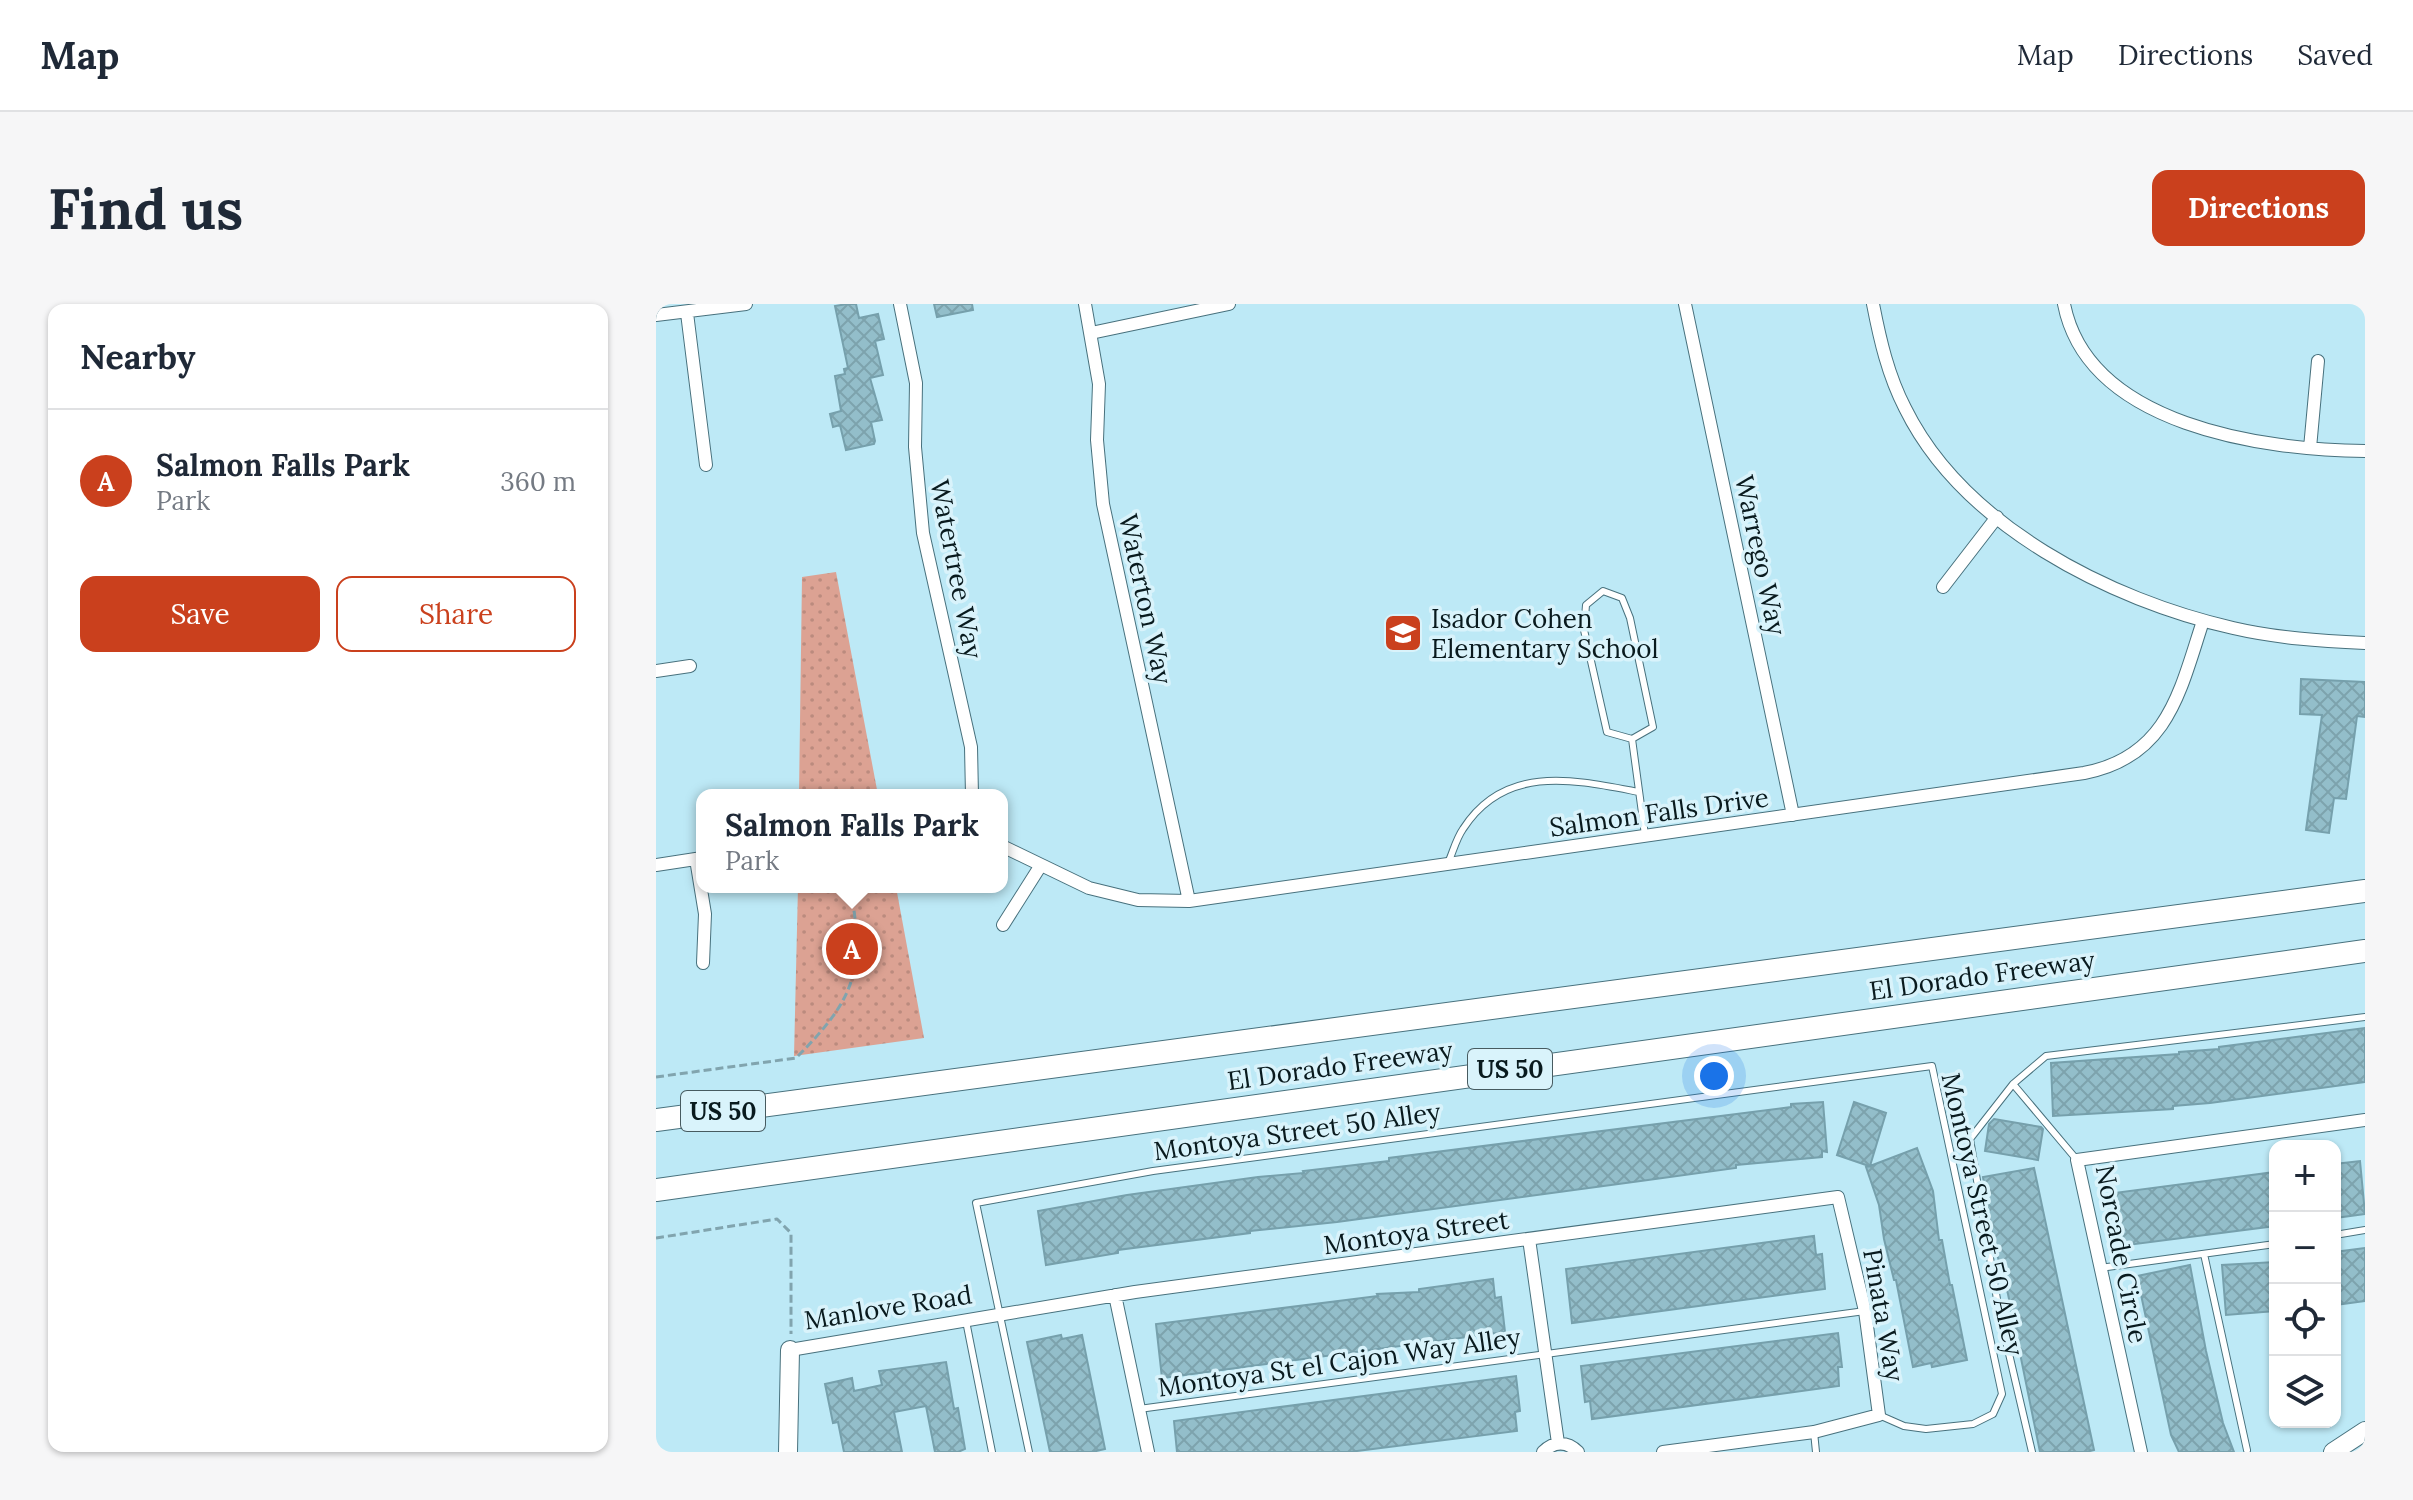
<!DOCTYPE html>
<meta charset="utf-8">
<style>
:root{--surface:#fff;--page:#f6f6f7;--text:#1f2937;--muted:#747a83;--line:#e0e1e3;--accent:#ca401d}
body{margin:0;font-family:Lora,serif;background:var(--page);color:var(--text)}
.controls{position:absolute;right:24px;bottom:24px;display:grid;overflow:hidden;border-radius:16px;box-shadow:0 2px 6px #0004}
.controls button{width:72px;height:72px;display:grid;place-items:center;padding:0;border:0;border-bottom:2px solid var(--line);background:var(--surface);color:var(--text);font:40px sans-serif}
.you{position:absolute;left:1058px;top:772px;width:28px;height:28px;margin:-20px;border:6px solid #fff;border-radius:50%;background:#1a73e8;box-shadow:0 0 0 12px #1a73e833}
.badge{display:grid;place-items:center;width:52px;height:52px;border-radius:50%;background:var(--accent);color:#fff;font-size:26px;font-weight:700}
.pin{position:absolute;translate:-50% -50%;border:4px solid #fff;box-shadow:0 2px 8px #0006}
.popup{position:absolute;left:40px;top:485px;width:312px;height:104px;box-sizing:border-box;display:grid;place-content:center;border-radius:16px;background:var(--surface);filter:drop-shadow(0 2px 6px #0005);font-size:26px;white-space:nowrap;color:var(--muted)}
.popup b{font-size:30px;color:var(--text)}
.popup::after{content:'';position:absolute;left:50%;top:100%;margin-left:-16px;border:16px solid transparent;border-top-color:var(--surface)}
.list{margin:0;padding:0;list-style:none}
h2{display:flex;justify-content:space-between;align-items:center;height:104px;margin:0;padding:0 32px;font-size:34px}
h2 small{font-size:26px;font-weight:400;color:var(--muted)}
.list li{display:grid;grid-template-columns:52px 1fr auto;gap:24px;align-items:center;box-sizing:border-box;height:144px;padding:0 32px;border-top:2px solid var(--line)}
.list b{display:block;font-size:30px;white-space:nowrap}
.list p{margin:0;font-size:26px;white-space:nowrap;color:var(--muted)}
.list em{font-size:26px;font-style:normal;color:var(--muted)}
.actions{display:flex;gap:16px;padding:24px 32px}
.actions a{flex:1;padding:18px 0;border:2px solid var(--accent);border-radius:16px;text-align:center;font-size:28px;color:var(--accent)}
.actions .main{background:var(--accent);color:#fff}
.icon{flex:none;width:44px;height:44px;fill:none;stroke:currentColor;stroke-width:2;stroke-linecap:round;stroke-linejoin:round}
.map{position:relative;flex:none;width:1709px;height:1148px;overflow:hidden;border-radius:16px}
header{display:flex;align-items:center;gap:48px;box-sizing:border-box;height:112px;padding:0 40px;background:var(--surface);border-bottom:2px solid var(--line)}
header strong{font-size:38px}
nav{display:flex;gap:44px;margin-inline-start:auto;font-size:28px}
.intro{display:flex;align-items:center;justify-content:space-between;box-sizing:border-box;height:192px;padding:0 48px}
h1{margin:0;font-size:56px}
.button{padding:20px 36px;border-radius:16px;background:var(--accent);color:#fff;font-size:28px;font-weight:700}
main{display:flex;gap:48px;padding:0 48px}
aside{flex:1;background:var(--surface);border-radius:16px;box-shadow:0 2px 6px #0004}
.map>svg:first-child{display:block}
.grass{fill:url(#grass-dots)}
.building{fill:url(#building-cross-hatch);stroke:#76a0ac;stroke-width:2}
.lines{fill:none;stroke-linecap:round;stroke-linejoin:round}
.lane-casing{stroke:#48717d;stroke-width:8}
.street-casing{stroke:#48717d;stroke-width:14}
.secondary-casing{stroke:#48717d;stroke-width:20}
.highway-casing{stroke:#48717d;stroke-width:24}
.path{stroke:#81a4ae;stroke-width:3;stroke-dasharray:8 4;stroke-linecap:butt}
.lane{stroke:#fff;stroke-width:6}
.street{stroke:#fff;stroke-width:12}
.secondary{stroke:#fff;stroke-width:18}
.highway{stroke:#fff;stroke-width:22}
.labels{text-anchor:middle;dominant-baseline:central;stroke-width:7;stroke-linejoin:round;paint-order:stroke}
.shield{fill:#d9f3fb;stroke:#475b60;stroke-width:2}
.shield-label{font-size:24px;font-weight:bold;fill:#091a1e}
.street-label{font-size:26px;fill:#091a1e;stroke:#d9f3fb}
.poi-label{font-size:26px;fill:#091a1e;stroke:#d9f3fb;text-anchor:start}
</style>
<header>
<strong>Map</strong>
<nav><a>Map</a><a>Directions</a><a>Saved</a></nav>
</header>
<div class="intro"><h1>Find us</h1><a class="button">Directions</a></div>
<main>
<aside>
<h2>Nearby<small></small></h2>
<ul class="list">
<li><span class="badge">A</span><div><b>Salmon Falls Park</b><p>Park</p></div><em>360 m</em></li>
</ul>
<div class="actions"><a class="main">Save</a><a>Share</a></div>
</aside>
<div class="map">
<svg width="1709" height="1148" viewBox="0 0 1709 1148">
<defs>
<pattern id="grass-dots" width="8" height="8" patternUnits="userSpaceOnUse" patternTransform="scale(2)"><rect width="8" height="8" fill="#dca293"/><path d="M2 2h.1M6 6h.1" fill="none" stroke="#bb8b7e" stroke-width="1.8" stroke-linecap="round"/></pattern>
<pattern id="building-cross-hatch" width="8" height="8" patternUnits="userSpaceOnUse" patternTransform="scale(2)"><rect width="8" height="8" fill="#93beca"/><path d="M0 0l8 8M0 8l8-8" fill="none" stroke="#7da3ad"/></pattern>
</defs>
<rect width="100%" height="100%" fill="#bde9f6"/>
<path class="grass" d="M180 268 222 491H143L146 273Z
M142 583H240L268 734 138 752Z"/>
<path class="building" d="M191 0H200L203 14 222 10 228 35 219 37 227 71 214 74 226 116 215 118 219 137 218 140 190 146 184 121 177 123 174 110 185 107 179 72 189 70 188 65 192 64 179 2Z
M278 0H316L317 6 281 13Z
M1645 375 1709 378V413L1701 412 1690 495 1678 494 1673 529 1650 526 1666 411 1644 410Z
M1709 724V778L1554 799 1517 802V805L1397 812 1395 759 1523 750V748L1563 745V743Z
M1167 798 1171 848 1166 847V853L1080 861V864L992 876 681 918 594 927V929L462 946V949L390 961 382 907 471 891 602 873 648 869 647 867 733 857V854L1135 803V800Z
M1198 798 1230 809 1214 862 1261 844 1277 887 1283 936H1286L1294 981H1296L1311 1056 1276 1063 1275 1059 1257 1063 1240 976H1238L1228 935 1223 901 1210 863 1213 862 1181 851Z
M1338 815 1385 823 1387 825 1382 856 1329 847 1333 820Z
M1704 857 1709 910 1679 914V860Z
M1378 864 1438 1146 1430 1148H1384L1352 990 1338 939 1327 873Z
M1619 868V922L1464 942 1458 889Z
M1158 932 1160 951 1166 950 1169 985 916 1019 910 965Z
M1709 944V997L1679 1001V948Z
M1619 958V1007L1570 1011 1566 961Z
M1534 961 1550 1047 1567 1119 1578 1148H1523L1515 1131 1481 972Z
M837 975 839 994 845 993 849 1028 506 1074 500 1020 722 992 721 990 763 988V985Z
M1182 1029 1186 1063H1182L1183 1082 936 1115 934 1097 929 1098 925 1062Z
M405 1031 406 1035 426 1031 449 1145 436 1148H394L371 1038Z
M290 1058 298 1105 302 1104 309 1145 302 1148H279L270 1102 238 1108 246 1148H188L182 1118 177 1119 169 1080 196 1074 198 1087 226 1081 223 1067Z
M860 1072 864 1107 859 1108 861 1127 693 1148H521L518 1117Z"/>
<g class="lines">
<g class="lane-casing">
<path id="lane" d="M947 287 966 294 974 314 997 423 976 435 951 428 928 326 930 301Z
M976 435 989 531
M792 559C797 548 800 535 807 525 849 459 920 476 983 488
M1357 780 1390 752 1709 713
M1679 931 1709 926
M1548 950 1591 1146
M1444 964 1619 940
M310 1017 336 1148
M483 1105 1209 1007
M1158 1128 1160 1148
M373 1148 320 899 497 867 1276 762 1346 1090 1337 1110 1317 1120 1270 1125 1248 1122 1223 1111
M1376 1148 1343 1007 1314 835 1357 780 1421 856"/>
</g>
<g class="street-casing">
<path id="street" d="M244 0 260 79 259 143 267 229 315 443 316 491
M429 0 443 80 441 136 447 200 533 597
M1029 0 1137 511
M1217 0C1224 36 1232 71 1249 104 1307 222 1454 296 1577 324 1620 334 1665 337 1709 339
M1408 0C1432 122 1608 146 1709 147
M31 9 50 161
M0 11 90 0
M435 29 573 0
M1654 144 1662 57
M1287 283 1341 213
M0 367 34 362
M346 542 433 584 482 596 533 597 1428 469C1512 453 1524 387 1547 317
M40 555 49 610 47 659
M0 561 46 554
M347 621 385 561
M873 935 902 1139
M459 991 492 1148
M134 1046 479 988 1182 893 1209 1007 1223 1111 1158 1128 1007 1148
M887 1148C898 1137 911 1137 922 1148
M1485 1148 1421 856 1709 816"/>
</g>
<g class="secondary-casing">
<path id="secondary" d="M132 1148 134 1046
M1677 1148 1709 1127"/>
</g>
<g class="highway-casing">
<path id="highway" d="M0 816 1709 587
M0 886 1709 647"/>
</g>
<path class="path" d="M0 773 140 754C199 695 210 666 194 583
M0 934 121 915 135 929V1030"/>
<use href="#lane" class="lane"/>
<use href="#street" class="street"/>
<use href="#secondary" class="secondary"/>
<use href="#highway" class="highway"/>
</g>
<defs>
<g id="school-square" transform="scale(2)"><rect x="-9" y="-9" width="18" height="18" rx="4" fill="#ca401d" stroke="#d9f3fb"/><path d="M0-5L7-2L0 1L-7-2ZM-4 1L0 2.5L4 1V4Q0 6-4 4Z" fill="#fff"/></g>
</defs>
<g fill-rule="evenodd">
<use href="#school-square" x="747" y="329"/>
</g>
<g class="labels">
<g class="shield">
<rect x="812" y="745" width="84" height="40" rx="6"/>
<rect x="25" y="787" width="84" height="40" rx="6"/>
</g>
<g class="shield-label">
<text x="854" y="765">US 50</text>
<text x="67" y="807">US 50</text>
</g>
<g class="street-label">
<text transform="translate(1105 251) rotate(78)">Warrego Way</text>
<text transform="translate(301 265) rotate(79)">Watertree Way</text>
<text transform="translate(490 295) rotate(78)">Waterton Way</text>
<text transform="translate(1003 508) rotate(-8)">Salmon Falls Drive</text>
<text transform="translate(1326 671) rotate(-8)">El Dorado Freeway</text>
<text transform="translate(684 761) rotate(-8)">El Dorado Freeway</text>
<text transform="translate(641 827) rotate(-8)">Montoya Street 50 Alley</text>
<text transform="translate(1327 910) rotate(77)">Montoya Street 50 Alley</text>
<text transform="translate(760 928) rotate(-8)">Montoya Street</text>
<text transform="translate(1466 950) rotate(79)">Norcade Circle</text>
<text transform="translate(232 1003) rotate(-9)">Manlove Road</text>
<text transform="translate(1228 1011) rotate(80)">Pinata Way</text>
<text transform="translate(683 1058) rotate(-8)">Montoya St el Cajon Way Alley</text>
</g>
<g class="poi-label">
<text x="775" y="314">Isador Cohen<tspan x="775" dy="30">Elementary School</tspan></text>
</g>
</g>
</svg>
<div class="controls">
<button>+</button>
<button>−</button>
<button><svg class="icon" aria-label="locate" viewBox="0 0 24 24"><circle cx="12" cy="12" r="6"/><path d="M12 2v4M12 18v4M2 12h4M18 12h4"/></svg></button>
<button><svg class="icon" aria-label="layers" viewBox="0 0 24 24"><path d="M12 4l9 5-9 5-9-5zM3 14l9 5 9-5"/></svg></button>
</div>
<div class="you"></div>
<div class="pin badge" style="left:196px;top:645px">A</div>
<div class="popup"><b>Salmon Falls Park</b>Park</div>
</div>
</main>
